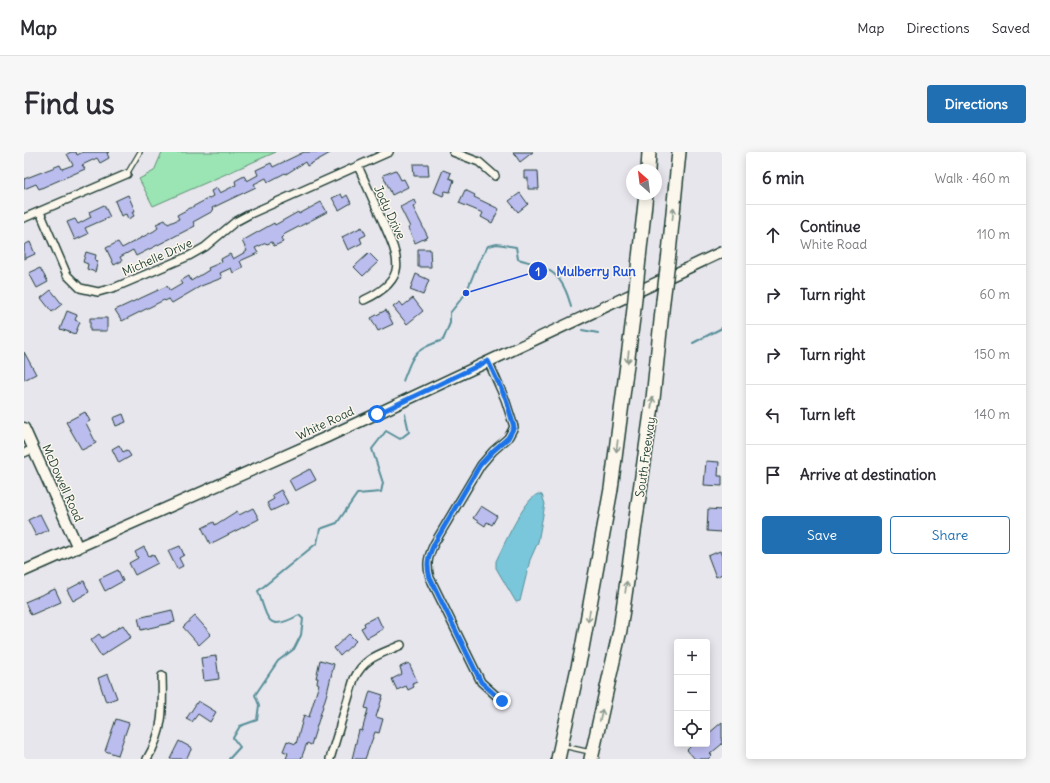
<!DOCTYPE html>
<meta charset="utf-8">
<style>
:root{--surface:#fff;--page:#f7f7f7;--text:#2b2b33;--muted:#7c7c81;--line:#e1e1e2;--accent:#1f6fb2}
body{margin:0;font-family:Delius,sans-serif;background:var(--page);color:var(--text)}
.controls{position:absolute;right:12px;bottom:12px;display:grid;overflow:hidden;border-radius:4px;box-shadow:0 2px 10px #0003}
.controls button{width:36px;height:36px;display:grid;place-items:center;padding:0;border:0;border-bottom:1px solid var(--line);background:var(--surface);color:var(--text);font:20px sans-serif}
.compass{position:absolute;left:602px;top:12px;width:36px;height:36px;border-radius:50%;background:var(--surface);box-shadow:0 2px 10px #0003;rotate:332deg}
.stop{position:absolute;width:12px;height:12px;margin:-9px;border:3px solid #1a73e8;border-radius:50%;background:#fff}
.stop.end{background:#1a73e8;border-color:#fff;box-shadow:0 1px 4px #0008}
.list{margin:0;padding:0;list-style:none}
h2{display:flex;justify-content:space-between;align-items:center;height:52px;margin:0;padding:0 16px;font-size:17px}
h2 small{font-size:13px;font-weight:400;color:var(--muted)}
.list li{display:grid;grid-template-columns:26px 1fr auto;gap:12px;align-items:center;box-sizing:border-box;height:60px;padding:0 16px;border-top:1px solid var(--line)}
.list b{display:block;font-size:15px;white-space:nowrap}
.list p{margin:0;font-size:13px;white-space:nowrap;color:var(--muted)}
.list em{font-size:13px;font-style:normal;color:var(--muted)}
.actions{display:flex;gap:8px;padding:12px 16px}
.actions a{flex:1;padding:9px 0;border:1px solid var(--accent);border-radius:4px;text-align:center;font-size:14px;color:var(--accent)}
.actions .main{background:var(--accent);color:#fff}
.icon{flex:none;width:22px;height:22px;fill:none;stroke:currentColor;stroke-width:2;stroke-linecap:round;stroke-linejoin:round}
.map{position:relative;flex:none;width:698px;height:607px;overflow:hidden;border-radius:4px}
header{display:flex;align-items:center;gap:24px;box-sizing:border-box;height:56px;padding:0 20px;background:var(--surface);border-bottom:1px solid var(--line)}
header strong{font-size:19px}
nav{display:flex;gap:22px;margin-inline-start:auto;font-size:14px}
.intro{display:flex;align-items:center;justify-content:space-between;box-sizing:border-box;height:96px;padding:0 24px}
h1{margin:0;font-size:28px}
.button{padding:10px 18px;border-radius:4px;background:var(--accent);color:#fff;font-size:14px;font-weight:700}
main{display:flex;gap:24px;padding:0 24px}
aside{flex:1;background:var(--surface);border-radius:4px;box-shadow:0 2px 10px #0003}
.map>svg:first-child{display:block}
.green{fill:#9be4b3;stroke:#5d9074}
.water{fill:#7ac6da;stroke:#568f98}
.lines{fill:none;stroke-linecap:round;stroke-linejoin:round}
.stream{stroke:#568f98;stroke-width:2}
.building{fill:#bcbdef;stroke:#1f3d34}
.lane-casing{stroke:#1f3d34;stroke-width:6}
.street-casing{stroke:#1f3d34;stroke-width:10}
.secondary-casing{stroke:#1f3d34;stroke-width:13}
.highway-casing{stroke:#1f3d34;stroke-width:16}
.lane{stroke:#fbf7ec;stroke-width:3.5}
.street{stroke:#fbf7ec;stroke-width:7}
.secondary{stroke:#fbf7ec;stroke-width:10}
.highway{stroke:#fbf7ec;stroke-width:13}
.highway-bridge-casing{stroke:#1f3d34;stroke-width:16;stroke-linecap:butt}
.highway-bridge{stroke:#fbf7ec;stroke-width:13}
.oneway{stroke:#8d9a90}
.route{stroke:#1a73e8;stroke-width:5}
.labels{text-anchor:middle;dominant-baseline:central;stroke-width:3;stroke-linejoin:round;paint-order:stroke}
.street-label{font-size:12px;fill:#1f3d34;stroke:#fbf7ec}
.leader{fill:none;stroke:#1d4ed8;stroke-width:1.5}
.callout-dot{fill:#1d4ed8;stroke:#fbf7ec;stroke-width:1.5}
.mark-label{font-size:12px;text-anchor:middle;font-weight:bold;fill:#fff}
.callout-label{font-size:13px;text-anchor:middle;font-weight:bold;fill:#1d4ed8;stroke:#fbf7ec;stroke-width:3;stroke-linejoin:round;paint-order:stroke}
</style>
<header>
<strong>Map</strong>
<nav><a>Map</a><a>Directions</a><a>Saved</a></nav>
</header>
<div class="intro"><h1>Find us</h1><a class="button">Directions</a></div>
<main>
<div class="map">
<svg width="698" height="607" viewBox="0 0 698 607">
<rect width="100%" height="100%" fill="#e8e6ed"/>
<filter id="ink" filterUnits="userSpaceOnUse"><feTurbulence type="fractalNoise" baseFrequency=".025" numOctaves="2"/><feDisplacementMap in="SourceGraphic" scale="8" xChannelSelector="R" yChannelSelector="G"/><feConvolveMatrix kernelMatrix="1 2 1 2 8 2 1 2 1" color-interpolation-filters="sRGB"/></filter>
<g filter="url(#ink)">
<path class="green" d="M138 0H252L129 54 115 27 130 19Z"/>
<path class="water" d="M514 342 518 343 521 352 514 390 506 408 496 449 492 450 472 416V409C479 395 500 347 514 342Z"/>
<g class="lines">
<path class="stream" d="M558 178 574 181
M669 191 698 176
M379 229C390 201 389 198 419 188L426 171V161L442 141 454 111 464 94 473 92 492 95 494 107C525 115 539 121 547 155
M205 607 216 595 209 586 216 574 233 568 235 553 231 543 254 509 270 497 277 483 279 467 275 463C243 481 244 467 234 439L293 391 296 377 313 371 333 342 357 340 359 331 348 297 362 279 376 287 385 280 381 262"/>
</g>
<path class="building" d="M47 0H52L53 3 59 0H85L83 1 85 6 76 11 73 6 58 13 61 17 15 37 12 32 0 37V27L36 13 38 17 49 13 43 2Z
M280 0H308L283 14 281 10 262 22 261 21 244 30 242 26 230 32 232 35 188 56 189 59 169 70 171 74 112 104 109 98 96 105 98 109 90 113 82 96 94 90 98 96 130 79 134 76 132 72 141 68 144 72 155 67 153 63 189 44 187 39 193 36 196 41 212 33 211 29 220 24 223 29 234 23 232 18 247 11 249 15Z
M489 0H509L496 10Z
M389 12H404L405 24H390Z
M372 18 377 28 380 27 384 35 368 43 359 23Z
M419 18 427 21 425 26 430 28 426 40 421 39 419 44 410 40Z
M500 19H514L515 37H504V26H500Z
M441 38 451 43 450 45 475 57 468 71 457 65 459 61 435 51Z
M496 41 504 52 494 60 485 49Z
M317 42 319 46 323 43 327 51 315 58 308 46Z
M104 43 111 59 108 60 110 64 104 67 102 62 97 64 91 49Z
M390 48 392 53 389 55 404 85 391 91 384 76 386 75 376 55Z
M297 50 303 60 261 82 257 86 259 90 250 94 248 90 243 92 242 91 231 96 234 101 216 109 219 116 209 121 207 116 196 121 198 126 177 134 148 151 145 147 141 149 140 148 98 169 91 158 143 134 146 139 158 132 156 129 165 124 167 129 185 118 184 116 198 110 197 107 206 102 209 107 223 99 218 89 250 71 251 73 274 60 275 62Z
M80 53 86 65 61 76 64 82 51 88 43 70 51 67 54 72 67 65 65 60Z
M338 75 342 83 336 86 338 91 324 98 318 85Z
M6 90 11 102 0 107V93Z
M394 97H406L407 115H394Z
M62 100 72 103 71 108 74 109 71 120 63 117 64 112 59 110Z
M345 101 354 110 339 124 330 115Z
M16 116 24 130 13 136 5 121Z
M392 122 405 128 399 143 386 138Z
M27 138 38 152 28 160 17 146Z
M389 146 399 159 383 172 369 155 376 150 379 154Z
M362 158 369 172 354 179 347 166Z
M43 159 53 163 51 168 56 170 51 182 36 177Z
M66 166H83V179H66Z
M0 200 12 222 0 228Z
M61 260 66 269 62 271 72 291 58 298 42 270Z
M99 262 102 270 92 274 89 266Z
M95 293 99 300 103 298 107 304 95 311 88 297Z
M682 309 695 310 694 324H698V334L680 333Z
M286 317 292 328 271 339 265 328Z
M257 338 264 351 247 359 243 351 250 347 248 343Z
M457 354 473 364 468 373 463 370 461 374 449 366Z
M229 356 235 367 186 392 178 376 190 370 191 373 213 359 215 363Z
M684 357 698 358 697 380 683 379Z
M16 362 24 378 12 384 4 368Z
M156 394 160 403 155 406 159 414 153 417 144 399Z
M120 395 125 404 129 402 134 411 111 423 105 411 114 406 111 400Z
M696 399 698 405V422L692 425 684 404Z
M94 418 99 429 81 439 75 427Z
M60 429 65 440 49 449 43 438Z
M31 437 37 450 7 463 1 450Z
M148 458 151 470 117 478 114 466Z
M171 464 187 482 175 493 159 475Z
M353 464 359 477 343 486 337 476 341 474 340 471Z
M99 473 107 485 77 504 67 488 75 482 78 486Z
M325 482 332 489 316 504 310 496Z
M192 504 195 527 180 529 177 506Z
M296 508 310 512 303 541 287 593 283 591 277 607H262L264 601 259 599 263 589 272 592 280 563 285 565 295 532 293 531 294 526H292Z
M385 511 393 529 388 531 390 535 384 538 382 534 373 538 368 527 378 522 376 515Z
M84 522 93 546 82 550 74 526Z
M346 539 359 543 352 565 359 567 355 581 351 580 341 607H328L335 578 338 579 344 557 341 556Z
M174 549 192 560 186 570 174 562 168 570 162 567Z
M92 567 105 571 94 603 81 599Z
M698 570V592L686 602 688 603 684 607H671L663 598 669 592H683V583Z
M155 589 168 596 162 607H146Z"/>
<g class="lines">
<g class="lane-casing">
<path id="lane" d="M103 22 116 0
M539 594 566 600"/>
</g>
<g class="street-casing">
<path id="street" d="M429 0 455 10 471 24
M334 14C342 32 350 50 358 68 375 106 386 127 340 148
M16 60 43 123 56 136 74 140 92 135 165 104 181 95 211 70 226 62 365 0
M0 66 103 22
M464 209 481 247 490 275 484 286 469 299 457 313 410 392C404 405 402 412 406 426L457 530 478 549
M0 301 9 297
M123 607C140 579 139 556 138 524
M306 607 330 527C340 505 357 502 377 493"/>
</g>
<g class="secondary-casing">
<path id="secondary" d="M0 276 54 396
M0 419 303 285 698 100"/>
</g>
<g class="highway-casing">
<path id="highway" d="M624 18 625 0
M645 101 655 0
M615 106 622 42
M534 607 557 502 587 337 609 166
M567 607 596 478 629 247 639 149"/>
</g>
<use href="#lane" class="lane"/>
<use href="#street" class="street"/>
<use href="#secondary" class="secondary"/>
<use href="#highway" class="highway"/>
<g class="highway-bridge-casing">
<path id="highway-bridge" d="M639 149 645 101
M609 166 615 106"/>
</g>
<use href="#highway-bridge" class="highway-bridge"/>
</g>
<defs><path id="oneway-shaft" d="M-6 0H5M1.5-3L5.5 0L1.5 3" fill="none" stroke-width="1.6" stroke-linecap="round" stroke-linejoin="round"/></defs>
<g class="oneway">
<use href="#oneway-shaft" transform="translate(649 62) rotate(-84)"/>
<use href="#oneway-shaft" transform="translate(604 205) rotate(97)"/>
<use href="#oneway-shaft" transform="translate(628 251) rotate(-82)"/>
<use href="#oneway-shaft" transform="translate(593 294) rotate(97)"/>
<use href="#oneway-shaft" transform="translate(602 435) rotate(-82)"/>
<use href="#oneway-shaft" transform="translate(565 464) rotate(101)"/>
<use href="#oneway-shaft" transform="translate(577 563) rotate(-78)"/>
</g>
</g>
<g class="lines" filter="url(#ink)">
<path class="route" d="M353 262 464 209 482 247 490 275 484 286 469 299 456 313 410 392C404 405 402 412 406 426L457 530 478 549"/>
</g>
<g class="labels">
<g class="street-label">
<text transform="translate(366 60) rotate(65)">Jody Drive</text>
<text transform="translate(133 105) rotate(-24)">Michelle Drive</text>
<text transform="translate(301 271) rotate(-25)">White Road</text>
<text transform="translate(621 305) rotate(-82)">South Freeway</text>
<text transform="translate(39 331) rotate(66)">McDowell Road</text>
</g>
</g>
<path class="leader" d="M442 141L514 119"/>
<g class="callout-dot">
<circle cx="442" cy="141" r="4"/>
<circle cx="514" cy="119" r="10"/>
</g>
<g class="mark-label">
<text x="514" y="124">1</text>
</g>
<g class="callout-label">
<text x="572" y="124">Mulberry Run</text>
</g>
</svg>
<div class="controls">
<button>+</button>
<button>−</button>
<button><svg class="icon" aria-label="locate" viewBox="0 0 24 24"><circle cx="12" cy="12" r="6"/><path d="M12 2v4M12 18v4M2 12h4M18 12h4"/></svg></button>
</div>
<svg class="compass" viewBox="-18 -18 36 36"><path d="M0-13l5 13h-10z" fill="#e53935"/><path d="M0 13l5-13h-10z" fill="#7c7c81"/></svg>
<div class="stop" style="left:353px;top:262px"></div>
<div class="stop end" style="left:478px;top:549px"></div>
</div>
<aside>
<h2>6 min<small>Walk · 460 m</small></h2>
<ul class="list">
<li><svg class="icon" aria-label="ahead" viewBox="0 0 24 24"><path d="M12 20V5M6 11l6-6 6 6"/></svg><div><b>Continue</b><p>White Road</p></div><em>110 m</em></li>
<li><svg class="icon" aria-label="right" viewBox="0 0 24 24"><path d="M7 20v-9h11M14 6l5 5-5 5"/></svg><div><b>Turn right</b></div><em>60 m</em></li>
<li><svg class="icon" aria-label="right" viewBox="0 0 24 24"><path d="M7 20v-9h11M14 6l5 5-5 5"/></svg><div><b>Turn right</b></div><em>150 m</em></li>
<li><svg class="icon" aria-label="left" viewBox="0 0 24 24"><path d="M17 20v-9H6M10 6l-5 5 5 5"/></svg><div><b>Turn left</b></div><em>140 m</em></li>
<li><svg class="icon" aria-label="arrive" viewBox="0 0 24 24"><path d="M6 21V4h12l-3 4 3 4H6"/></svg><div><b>Arrive at destination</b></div></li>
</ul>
<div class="actions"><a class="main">Save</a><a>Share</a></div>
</aside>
</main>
